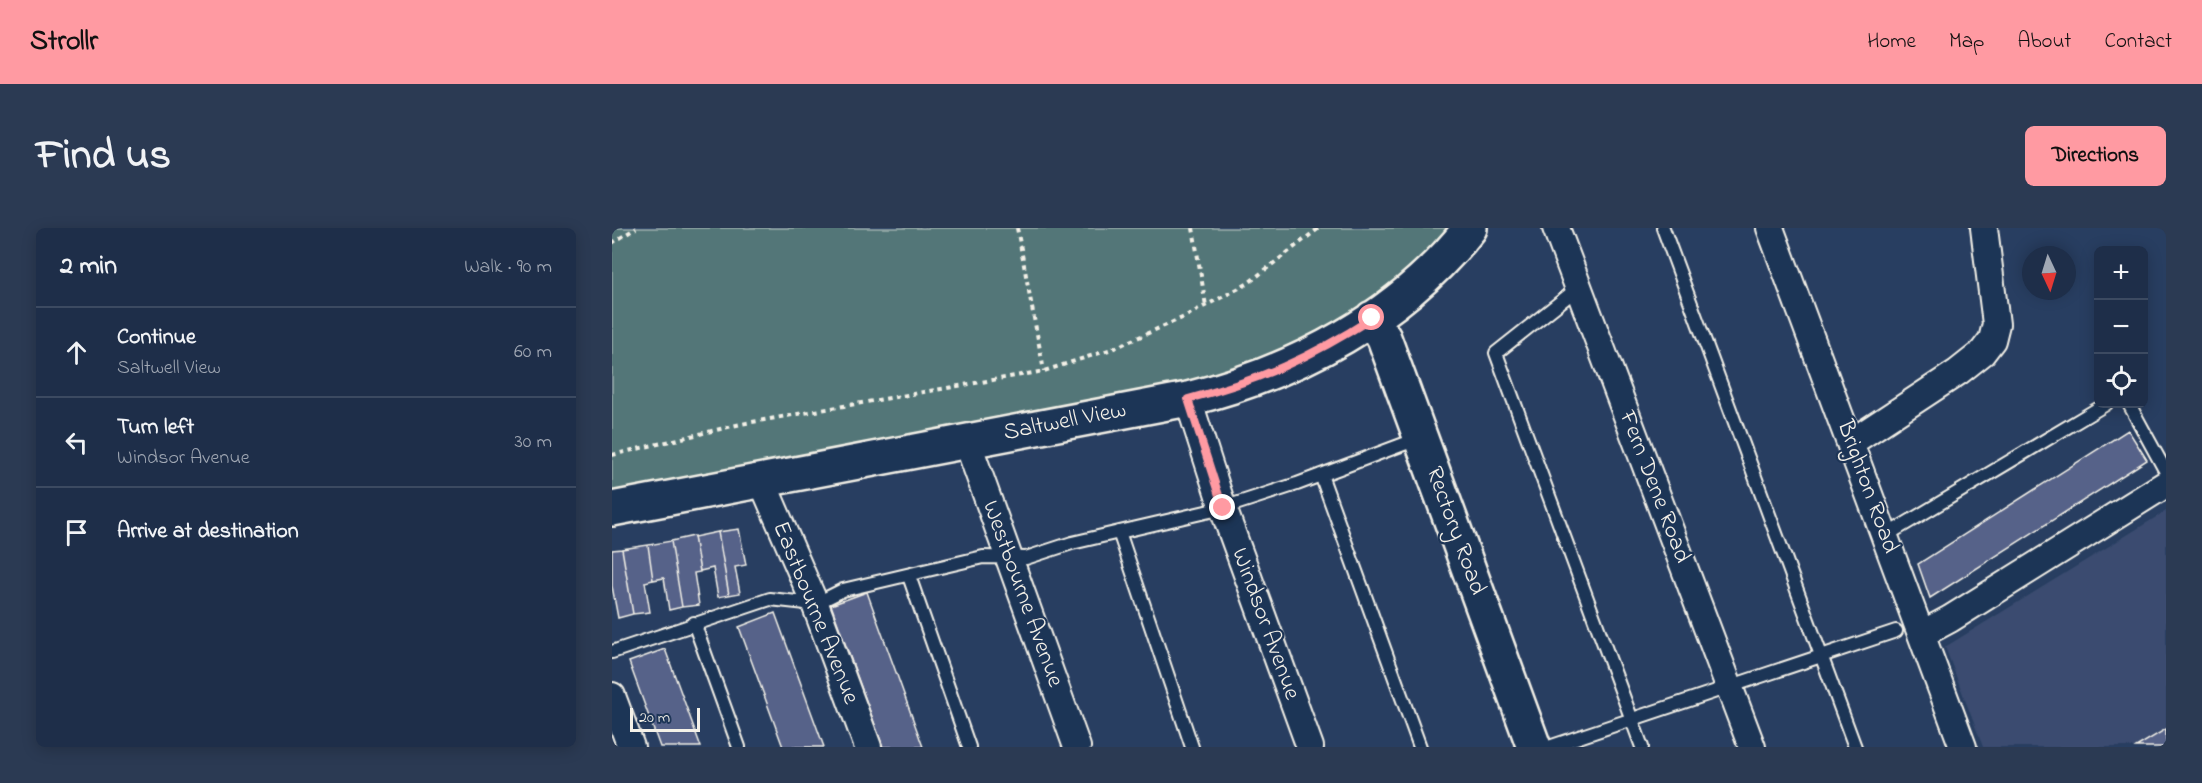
<!DOCTYPE html>
<meta charset="utf-8">
<style>
:root{--surface:#1e2e49;--page:#2b3a53;--text:#f1f3f6;--muted:#a1a8b4;--line:#3c4a61;--accent:#ff9aa2}
body{margin:0;font-family:"Indie Flower",sans-serif;background:var(--page);color:var(--text)}
.controls{position:absolute;right:18px;top:18px;display:grid;overflow:hidden;border-radius:9px;box-shadow:0 3px 15px #0003}
.controls button{width:54px;height:54px;display:grid;place-items:center;padding:0;border:0;border-bottom:2px solid var(--line);background:var(--surface);color:var(--text);font:30px sans-serif}
.compass{position:absolute;left:1410px;top:18px;width:54px;height:54px;border-radius:50%;background:var(--surface);box-shadow:0 3px 15px #0003;rotate:176deg}
.scale{position:absolute;left:18px;bottom:15px;width:70px;box-sizing:border-box;padding-left:6px;border:3px solid #f4f1e8;border-top:0;font-size:16px;line-height:21px;white-space:nowrap;color:#f4f1e8;-webkit-text-stroke:4px #1d3557;paint-order:stroke}
.stop{position:absolute;width:18px;height:18px;margin:-14px;border:4px solid #ff9aa2;border-radius:50%;background:#fff}
.stop.end{background:#ff9aa2;border-color:#fff;box-shadow:0 2px 6px #0008}
.list{margin:0;padding:0;list-style:none}
h2{display:flex;justify-content:space-between;align-items:center;height:78px;margin:0;padding:0 24px;font-size:26px}
h2 small{font-size:20px;font-weight:400;color:var(--muted)}
.list li{display:grid;grid-template-columns:39px 1fr auto;gap:18px;align-items:center;box-sizing:border-box;height:90px;padding:0 24px;border-top:2px solid var(--line)}
.list b{display:block;font-size:22px;white-space:nowrap}
.list p{margin:0;font-size:20px;white-space:nowrap;color:var(--muted)}
.list em{font-size:20px;font-style:normal;color:var(--muted)}
.icon{flex:none;width:33px;height:33px;fill:none;stroke:currentColor;stroke-width:2;stroke-linecap:round;stroke-linejoin:round}
.map{position:relative;flex:none;width:1554px;height:519px;overflow:hidden;border-radius:9px}
header{display:flex;align-items:center;gap:36px;box-sizing:border-box;height:84px;padding:0 30px;background:var(--accent);color:#111}
header strong{font-size:28px}
nav{display:flex;gap:33px;margin-inline-start:auto;font-size:21px}
.intro{display:flex;align-items:center;justify-content:space-between;box-sizing:border-box;height:144px;padding:0 36px}
h1{margin:0;font-size:42px}
.button{padding:15px 27px;border-radius:9px;background:var(--accent);color:#111;font-size:21px;font-weight:700}
main{display:flex;gap:36px;padding:0 36px}
aside{flex:1;background:var(--surface);border-radius:9px;box-shadow:0 3px 15px #0003}
.map>svg:first-child{display:block}
.built{fill:#3a4c6f}
.green{fill:#527678;stroke:#a3b4b0;stroke-width:1.5}
.building{fill:#566289;stroke:#f4f1e8;stroke-width:1.5}
.lines{fill:none;stroke-linecap:round;stroke-linejoin:round}
.lane-casing{stroke:#f4f1e8;stroke-width:16}
.street-casing{stroke:#f4f1e8;stroke-width:30}
.secondary-casing{stroke:#f4f1e8;stroke-width:38}
.path{stroke:#f4f1e8;stroke-width:4;stroke-dasharray:4.5 4.5;stroke-linecap:butt}
.lane{stroke:#1d3557;stroke-width:12}
.street{stroke:#1d3557;stroke-width:26}
.secondary{stroke:#1d3557;stroke-width:33}
.route{stroke:#ff9aa2;stroke-width:8}
.labels{text-anchor:middle;dominant-baseline:central;stroke-width:4.5;stroke-linejoin:round;paint-order:stroke}
.street-label{font-size:24px;fill:#f4f1e8;stroke:#1d3557}
</style>
<header>
<strong>Strollr</strong>
<nav><a>Home</a><a>Map</a><a>About</a><a>Contact</a></nav>
</header>
<div class="intro"><h1>Find us</h1><a class="button">Directions</a></div>
<main>
<aside>
<h2>2 min<small>Walk · 90 m</small></h2>
<ul class="list">
<li><svg class="icon" aria-label="ahead" viewBox="0 0 24 24"><path d="M12 20V5M6 11l6-6 6 6"/></svg><div><b>Continue</b><p>Saltwell View</p></div><em>60 m</em></li>
<li><svg class="icon" aria-label="left" viewBox="0 0 24 24"><path d="M17 20v-9H6M10 6l-5 5 5 5"/></svg><div><b>Turn left</b><p>Windsor Avenue</p></div><em>30 m</em></li>
<li><svg class="icon" aria-label="arrive" viewBox="0 0 24 24"><path d="M6 21V4h12l-3 4 3 4H6"/></svg><div><b>Arrive at destination</b></div></li>
</ul>
</aside>
<div class="map">
<svg width="1554" height="519" viewBox="0 0 1554 519">
<rect width="100%" height="100%" fill="#283e61"/>
<filter id="ink" filterUnits="userSpaceOnUse"><feTurbulence type="fractalNoise" baseFrequency=".0167" numOctaves="2"/><feDisplacementMap in="SourceGraphic" scale="12" xChannelSelector="R" yChannelSelector="G"/><feConvolveMatrix kernelMatrix="1 2 1 2 8 2 1 2 1" color-interpolation-filters="sRGB"/></filter>
<g filter="url(#ink)">
<path class="built" d="M1554 283V519H1371L1333 419Z"/>
<path class="green" d="M0 0H840L828 17 762 71 680 120 594 150 0 265Z"/>
<path class="building" d="M1516 202 1535 232 1318 370 1306 336Z
M127 301 134 337 123 339 128 365 117 367 106 304Z
M106 304 117 367 106 369 101 340 88 343 82 309Z
M82 308 88 344 82 345 87 377 70 379 59 313Z
M59 313 70 379 57 382 52 350 41 352 36 317Z
M36 317 41 352 33 354 38 384 21 386 10 321Z
M10 321 21 386 6 390 0 358V322Z
M255 364 311 519H271L219 377Z
M163 385 212 519H171L127 399Z
M53 421 89 519H48L17 434Z
M1554 501V519H1524Z"/>
<g class="lines">
<g class="lane-casing">
<path id="lane" d="M1051 0 1243 519
M966 60 884 125 1030 519
M1517 176 1554 244
M709 247 808 519
M507 304 580 519
M1273 308 1494 176
M297 348 357 519
M82 395 127 519
M0 424 158 371 203 376 231 362 371 329 414 330 460 315 611 280 685 256 808 210
M937 519 1284 403"/>
</g>
<g class="street-casing">
<path id="street" d="M944 0 1140 519
M1158 0 1351 519
M576 171 611 280 698 519
M355 213 465 519
M1238 215 1346 144 1370 125 1380 112 1384 96 1372 0
M149 251 203 376 256 519
M1310 406 1338 391 1554 256
M0 468 19 519"/>
</g>
<g class="secondary-casing">
<path id="secondary" d="M760 90 772 110 922 519
M0 281 576 171C684 144 789 89 858 0"/>
</g>
<path class="path" d="M405 0 432 143
M581 0 594 78
M0 15 24 0
M0 227 129 196 432 143 500 121 570 90 635 56 707 0"/>
<use href="#lane" class="lane"/>
<use href="#street" class="street"/>
<use href="#secondary" class="secondary"/>
</g>
</g>
<g class="lines" filter="url(#ink)">
<path class="route" d="M611 280 576 171C646 153 700 129 760 90"/>
</g>
<g class="labels">
<g class="street-label">
<text transform="translate(453 194) rotate(-11)">Saltwell View</text>
<text transform="translate(1042 259) rotate(69)">Fern Dene Road</text>
<text transform="translate(1255 259) rotate(70)">Brighton Road</text>
<text transform="translate(843 303) rotate(70)">Rectory Road</text>
<text transform="translate(410 366) rotate(70)">Westbourne Avenue</text>
<text transform="translate(203 385) rotate(68)">Eastbourne Avenue</text>
<text transform="translate(653 396) rotate(70)">Windsor Avenue</text>
</g>
</g>
</svg>
<div class="controls">
<button>+</button>
<button>−</button>
<button><svg class="icon" aria-label="locate" viewBox="0 0 24 24"><circle cx="12" cy="12" r="6"/><path d="M12 2v4M12 18v4M2 12h4M18 12h4"/></svg></button>
</div>
<svg class="compass" viewBox="-18 -18 36 36"><path d="M0-13l5 13h-10z" fill="#e53935"/><path d="M0 13l5-13h-10z" fill="#a1a8b4"/></svg>
<div class="scale">20 m</div>
<div class="stop" style="left:760px;top:90px"></div>
<div class="stop end" style="left:611px;top:280px"></div>
</div>
</main>
